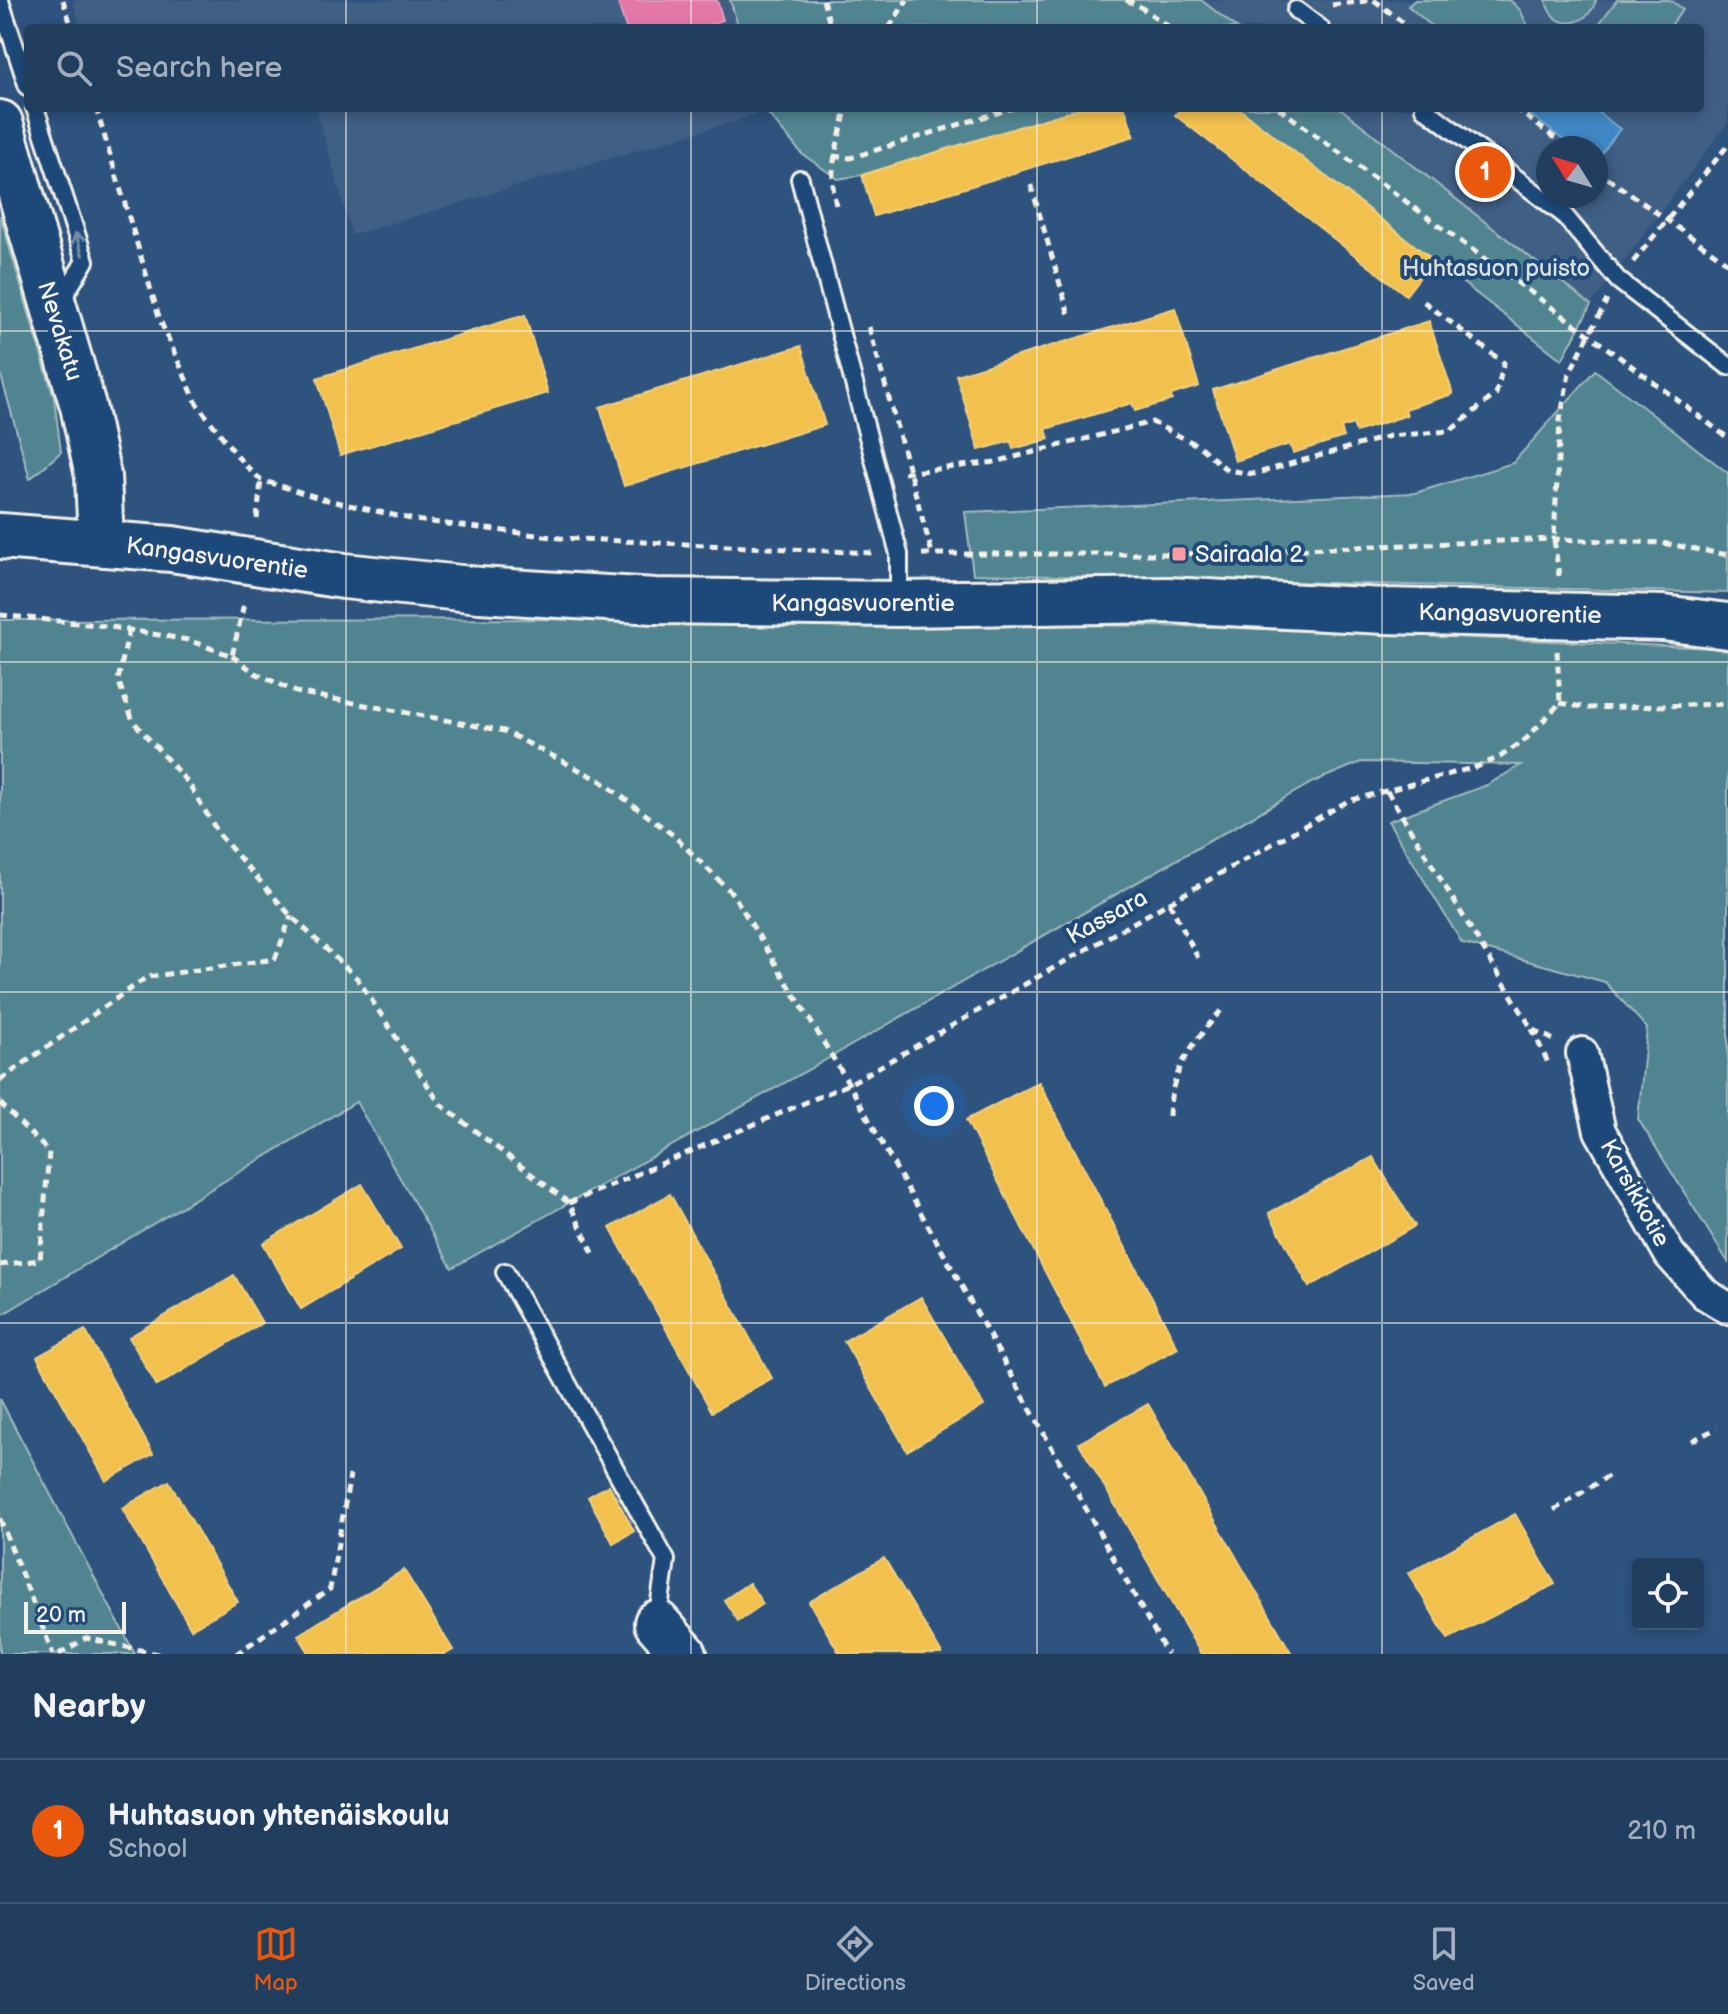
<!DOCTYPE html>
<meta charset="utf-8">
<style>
:root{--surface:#223e5f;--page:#2a4565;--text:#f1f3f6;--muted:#a2aebd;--line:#3f5774;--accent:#ea580c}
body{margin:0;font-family:"Balsamiq Sans",sans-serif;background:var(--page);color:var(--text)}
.controls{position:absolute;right:24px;bottom:24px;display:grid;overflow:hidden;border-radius:8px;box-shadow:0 4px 12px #0003}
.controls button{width:72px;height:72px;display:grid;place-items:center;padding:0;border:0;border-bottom:2px solid var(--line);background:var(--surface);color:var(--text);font:40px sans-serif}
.compass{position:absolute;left:1536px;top:136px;width:72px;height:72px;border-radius:50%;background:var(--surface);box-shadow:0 4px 12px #0003;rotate:307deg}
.scale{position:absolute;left:24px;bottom:20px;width:102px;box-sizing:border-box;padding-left:8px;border:4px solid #f4f1e8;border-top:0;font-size:22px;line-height:28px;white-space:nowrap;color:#f4f1e8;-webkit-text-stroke:6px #1f4a7a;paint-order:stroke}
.you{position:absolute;left:934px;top:1106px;width:28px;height:28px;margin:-20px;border:6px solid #fff;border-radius:50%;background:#1a73e8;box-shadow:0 0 0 12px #1a73e833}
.badge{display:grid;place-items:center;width:52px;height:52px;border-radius:50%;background:var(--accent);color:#fff;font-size:26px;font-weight:700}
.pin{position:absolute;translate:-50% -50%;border:4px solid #fff;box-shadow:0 2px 8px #0006}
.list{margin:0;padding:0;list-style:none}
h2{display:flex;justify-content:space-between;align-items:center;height:104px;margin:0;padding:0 32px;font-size:34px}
h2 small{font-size:26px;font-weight:400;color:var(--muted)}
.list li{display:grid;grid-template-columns:52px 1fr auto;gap:24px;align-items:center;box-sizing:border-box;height:144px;padding:0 32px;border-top:2px solid var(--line)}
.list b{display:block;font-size:30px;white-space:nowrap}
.list p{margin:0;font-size:26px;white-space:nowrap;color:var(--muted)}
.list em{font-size:26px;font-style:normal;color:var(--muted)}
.icon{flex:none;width:44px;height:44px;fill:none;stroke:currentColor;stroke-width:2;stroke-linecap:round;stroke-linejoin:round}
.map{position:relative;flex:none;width:1728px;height:1654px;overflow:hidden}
.search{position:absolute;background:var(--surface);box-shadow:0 4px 12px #0003;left:24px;right:24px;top:24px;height:88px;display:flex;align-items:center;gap:20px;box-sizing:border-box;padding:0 28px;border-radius:8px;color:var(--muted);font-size:30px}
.sheet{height:248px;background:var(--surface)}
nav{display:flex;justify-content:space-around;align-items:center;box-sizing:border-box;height:112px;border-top:2px solid var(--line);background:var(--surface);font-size:22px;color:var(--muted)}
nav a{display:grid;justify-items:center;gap:4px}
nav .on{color:var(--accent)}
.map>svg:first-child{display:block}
.built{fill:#405e85;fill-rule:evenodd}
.green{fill:#518491;stroke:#a2babc;stroke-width:2}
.homes{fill:#f2c14e;stroke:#f3cf7c;stroke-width:2}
.schools{fill:#3f88c5;stroke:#75a8d0;stroke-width:2}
.health{fill:#e377a8;stroke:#e89cbb;stroke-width:2}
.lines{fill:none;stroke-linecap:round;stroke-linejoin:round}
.lane-casing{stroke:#f4f1e8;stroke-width:22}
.street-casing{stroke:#f4f1e8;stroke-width:36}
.secondary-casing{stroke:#f4f1e8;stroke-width:50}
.path{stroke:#f4f1e8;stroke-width:5;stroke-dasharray:8 6;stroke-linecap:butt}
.lane{stroke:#1f4a7a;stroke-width:16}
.street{stroke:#1f4a7a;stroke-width:30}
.secondary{stroke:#1f4a7a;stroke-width:44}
.oneway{stroke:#748da6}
.grid{fill:none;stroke:#f4f1e8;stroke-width:2;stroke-opacity:0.55}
.poi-dot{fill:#ff9aa2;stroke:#1f4a7a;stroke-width:3}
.labels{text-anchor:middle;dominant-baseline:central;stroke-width:8;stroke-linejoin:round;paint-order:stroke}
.park-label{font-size:24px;fill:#dce1db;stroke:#1f4a7a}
.street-label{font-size:24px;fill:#f4f1e8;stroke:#1f4a7a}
.poi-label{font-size:24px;fill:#f4f1e8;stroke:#1f4a7a;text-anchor:start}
</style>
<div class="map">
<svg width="1728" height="1654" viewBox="0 0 1728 1654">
<rect width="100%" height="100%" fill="#2e537f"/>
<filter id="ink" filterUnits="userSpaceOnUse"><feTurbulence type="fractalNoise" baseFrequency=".0125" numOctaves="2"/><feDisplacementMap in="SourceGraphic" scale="16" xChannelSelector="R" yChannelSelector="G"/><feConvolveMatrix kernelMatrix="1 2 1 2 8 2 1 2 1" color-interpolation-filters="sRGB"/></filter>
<g filter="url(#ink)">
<path class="built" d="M72 0H730L739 28H81Z
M1201 0H1728V122L1591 305 1340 108H1700V28H1237ZM1548 148H1596V196H1548Z
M316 108H763L765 112 352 235Z"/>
<path class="green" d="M730 0H1201L1237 28H739Z
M1415 0H1510L1520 10 1529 28H1434L1408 6Z
M1546 0H1596C1588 29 1551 31 1546 0Z
M1617 0H1670L1683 9 1669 28H1596Z
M763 108H1081L862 175 838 179 802 154Z
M1238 108H1340L1591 305 1562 360Z
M0 215 54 398 61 452 30 479 0 372Z
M1595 370 1728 473V593L973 574 965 512 1415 493 1513 463Z
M654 619 1215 627 1715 648 1728 651V1262L1638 1119 1647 1028 1605 982 1462 943 1388 821 1487 785 1521 765 1361 762 1313 782 815 1066 452 1268 356 1102 0 1316V620Z
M0 1399 135 1654H0Z"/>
<path class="homes" d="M1081 108H1125L1134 136 874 216 862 175Z
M1181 108H1238L1433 260 1406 295 1175 115Z
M1175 308 1199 386 1171 395 1172 400 1135 411 1132 403 1046 429 1049 439 1013 449 1011 441 979 450 956 375Z
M525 315 548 393 340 455 317 378Z
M1429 321 1453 394 1405 409 1407 415 1356 432 1353 424 1341 428 1344 437 1293 453 1290 444 1235 461 1213 390Z
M801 346 825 425 624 486 600 407Z
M1039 1082 1178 1348 1105 1387 966 1120Z
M1373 1157 1415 1226 1309 1287 1269 1213Z
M362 1184 401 1249 301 1309 263 1243Z
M670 1194 772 1378 712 1412 610 1228Z
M234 1275 262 1323 157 1386 129 1337Z
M921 1297 984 1406 907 1451 844 1341Z
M85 1330 153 1454 106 1481 37 1357Z
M1148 1404 1292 1654H1201L1111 1498 1079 1443Z
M169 1481 238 1602 191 1629 122 1508Z
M609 1485 634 1531 613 1543 588 1497Z
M1515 1514 1555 1584 1448 1639 1408 1573Z
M884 1558 942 1654H840L809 1602Z
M404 1570 453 1650 446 1654H310L298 1635Z
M749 1583 763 1604 738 1621 724 1600Z"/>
<path class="schools" d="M1526 108H1592L1620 129 1596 161V148H1574L1524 110Z"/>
<path class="health" d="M617 0H717L723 20 702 28H626Z"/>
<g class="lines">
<g class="lane-casing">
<path id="lane" d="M0 1 28 87
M1296 10 1320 28
M35 108 85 261 59 304
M1424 108 1563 214 1618 280 1728 366
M800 179 899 554V602
M505 1272 666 1560 657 1622"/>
</g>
<g class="street-casing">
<path id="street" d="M1582 1053 1600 1131 1670 1255 1705 1294 1728 1308"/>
</g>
<g class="secondary-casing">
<path id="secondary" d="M0 123 83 406 98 476 101 542
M0 536 172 549 344 576 480 590 655 601 899 604 1167 600 1385 611 1663 618 1728 626
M657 1623 684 1654"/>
</g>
<path class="path" d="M63 0 72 28
M823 0 831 28
M1126 0 1139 6 1171 28
M1374 0 1410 28
M1332 5 1374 0
M889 28 907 0
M96 108 160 320 197 404 242 462 261 480 323 499 415 520 560 538 872 553
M1279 108C1428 219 1580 326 1728 438
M1515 108 1568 148
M833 156 850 158 1013 108
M1596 170 1728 263
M1031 185 1069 315
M836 205C827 164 839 146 846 108
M1633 262 1728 145
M869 327 932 553
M904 473 995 462 1152 422 1199 446 1227 470 1254 474 1390 436 1450 431 1496 394 1504 363 1423 301
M257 519 261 480
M922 554H1179L1554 539 1662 543 1728 555
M1559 576 1554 539 1560 420 1569 374 1607 300
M0 615 106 626 188 640 232 656 244 604
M129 630 118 680 133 721 189 784 220 836 291 916 357 978 440 1104 569 1203 595 1257
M232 656 255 673 296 692 504 731 601 781 673 835 733 894 849 1084 1167 1654
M1560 703 1588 708 1728 704
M1387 791 1532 1029 1556 1041
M1169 902 1198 958
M1532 1029 1550 1067
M0 1080 147 977 275 959 291 916
M0 1103 49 1152 40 1260 0 1265
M1169 1116C1171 1068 1194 1042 1224 1007
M569 1203 849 1084 1348 801 1476 767 1500 757 1526 739 1560 703 1557 651
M1692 1441 1717 1428
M1554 1510 1613 1473
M0 1519 53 1654
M59 1654 86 1638 158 1654
M236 1654 330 1589 350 1475"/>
<use href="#lane" class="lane"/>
<use href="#street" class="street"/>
<use href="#secondary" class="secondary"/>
</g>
<defs><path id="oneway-shaft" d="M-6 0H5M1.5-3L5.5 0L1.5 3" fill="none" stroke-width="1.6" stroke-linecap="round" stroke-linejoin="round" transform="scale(2)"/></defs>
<use class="oneway" href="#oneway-shaft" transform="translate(79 244) rotate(-108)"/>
</g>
<path class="grid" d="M346 0V28M691 0V28M1037 0V28M1382 0V28M346 108V1654M691 108V1654M1037 108V1654M1382 108V1654M0 331H1728M0 662H1728M0 992H1728M0 1323H1728"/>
<rect class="poi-dot" x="1171" y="546" width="16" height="16" rx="4"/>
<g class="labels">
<g class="park-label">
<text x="1496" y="268">Huhtasuon puisto</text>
</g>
<g class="street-label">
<text transform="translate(60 331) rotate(73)">Nevakatu</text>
<text transform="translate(217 558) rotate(8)">Kangasvuorentie</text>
<text x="863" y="603">Kangasvuorentie</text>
<text transform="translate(1510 614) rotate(1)">Kangasvuorentie</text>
<text transform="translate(1107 917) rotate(-29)">Kassara</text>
<text transform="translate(1635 1193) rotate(61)">Karsikkotie</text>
</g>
<g class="poi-label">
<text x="1195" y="554">Sairaala 2</text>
</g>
</g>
</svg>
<div class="controls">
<button><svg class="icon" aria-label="locate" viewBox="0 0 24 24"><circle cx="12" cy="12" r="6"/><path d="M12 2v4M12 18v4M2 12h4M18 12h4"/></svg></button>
</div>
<svg class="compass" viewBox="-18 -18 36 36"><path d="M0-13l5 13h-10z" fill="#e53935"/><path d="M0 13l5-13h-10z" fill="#a2aebd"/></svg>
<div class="scale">20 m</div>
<div class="you"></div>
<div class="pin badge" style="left:1485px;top:172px">1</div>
<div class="search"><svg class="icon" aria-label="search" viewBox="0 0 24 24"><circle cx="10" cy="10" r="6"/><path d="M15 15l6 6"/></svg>Search here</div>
</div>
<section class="sheet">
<h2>Nearby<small></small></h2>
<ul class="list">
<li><span class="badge">1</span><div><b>Huhtasuon yhtenäiskoulu</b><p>School</p></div><em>210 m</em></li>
</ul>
</section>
<nav>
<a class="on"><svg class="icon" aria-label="map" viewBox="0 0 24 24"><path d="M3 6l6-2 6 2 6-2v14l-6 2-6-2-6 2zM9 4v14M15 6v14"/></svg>Map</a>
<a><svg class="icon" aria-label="directions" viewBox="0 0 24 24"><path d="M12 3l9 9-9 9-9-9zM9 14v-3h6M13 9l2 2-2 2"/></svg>Directions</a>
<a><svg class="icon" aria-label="saved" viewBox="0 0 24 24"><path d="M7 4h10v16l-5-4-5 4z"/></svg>Saved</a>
</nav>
